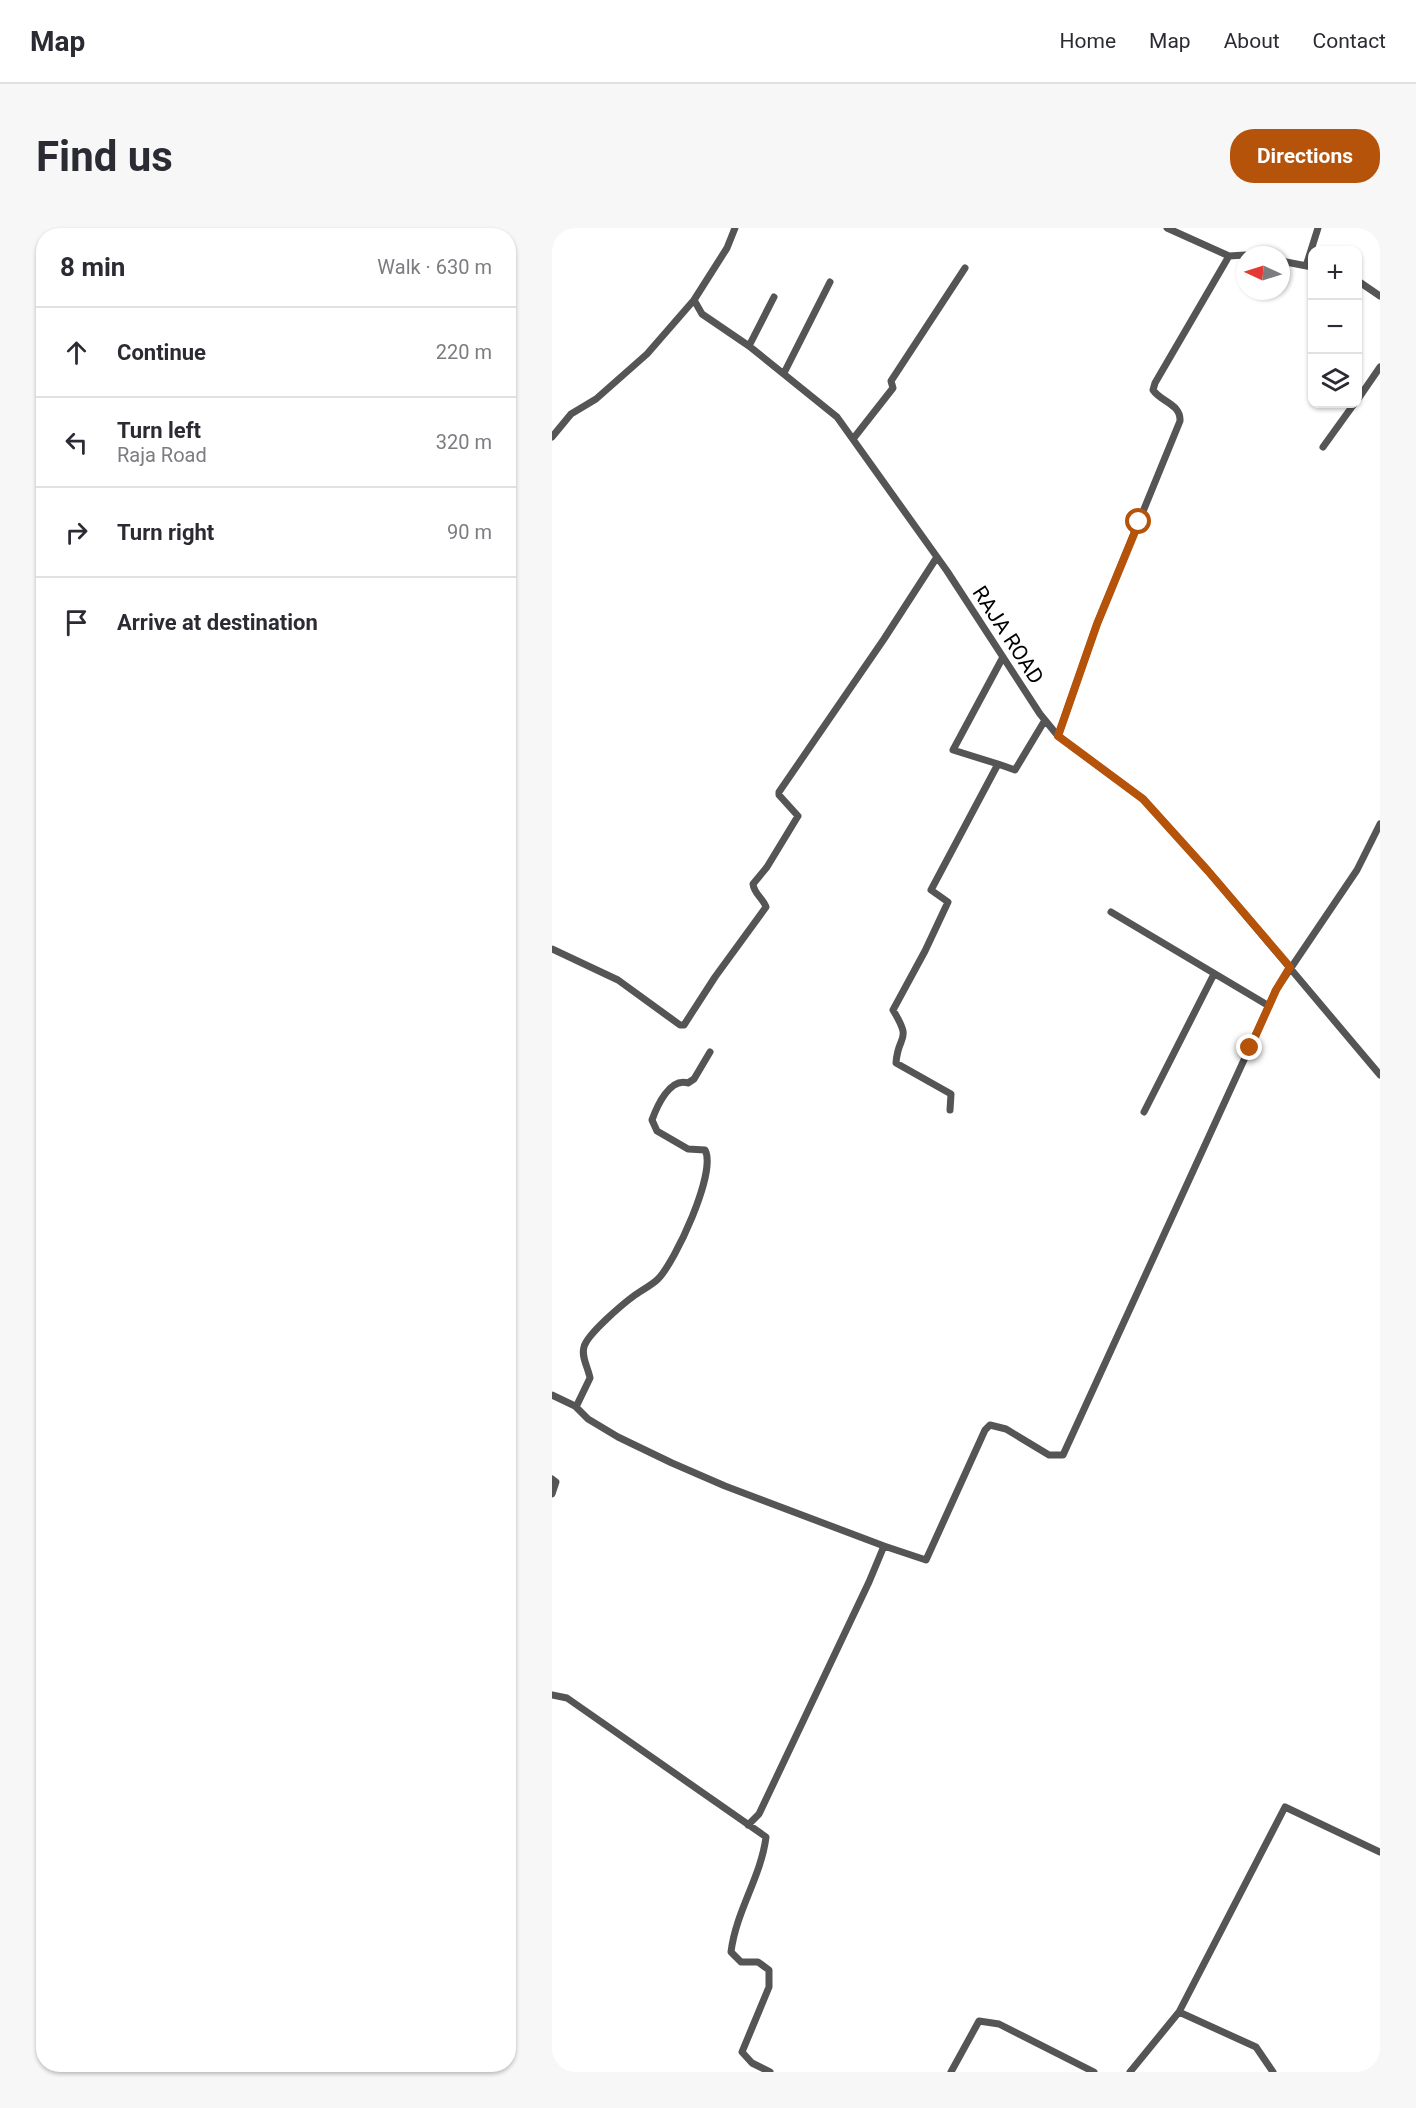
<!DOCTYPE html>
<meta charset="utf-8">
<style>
:root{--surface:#fff;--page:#f7f7f7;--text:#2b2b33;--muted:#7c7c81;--line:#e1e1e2;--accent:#b45309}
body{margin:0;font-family:Roboto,sans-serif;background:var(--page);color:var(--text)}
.controls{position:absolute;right:18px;top:18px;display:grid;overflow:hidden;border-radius:12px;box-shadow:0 2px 4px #0004}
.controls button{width:54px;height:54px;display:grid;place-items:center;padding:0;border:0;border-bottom:2px solid var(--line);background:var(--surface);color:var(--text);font:30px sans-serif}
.compass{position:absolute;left:684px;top:18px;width:54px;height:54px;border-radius:50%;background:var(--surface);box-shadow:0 2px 4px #0004;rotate:274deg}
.stop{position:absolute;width:18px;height:18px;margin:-14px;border:4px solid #b45309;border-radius:50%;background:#fff}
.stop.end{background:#b45309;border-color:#fff;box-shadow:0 2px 6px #0008}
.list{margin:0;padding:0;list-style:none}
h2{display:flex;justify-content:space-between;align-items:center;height:78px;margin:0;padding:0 24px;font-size:26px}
h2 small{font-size:20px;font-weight:400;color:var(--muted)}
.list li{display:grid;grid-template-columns:39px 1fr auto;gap:18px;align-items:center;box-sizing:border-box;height:90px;padding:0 24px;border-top:2px solid var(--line)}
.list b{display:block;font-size:22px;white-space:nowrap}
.list p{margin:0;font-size:20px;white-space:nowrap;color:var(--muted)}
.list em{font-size:20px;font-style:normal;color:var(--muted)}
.icon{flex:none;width:33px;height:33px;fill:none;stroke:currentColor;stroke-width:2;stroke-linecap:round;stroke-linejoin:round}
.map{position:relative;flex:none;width:828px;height:1844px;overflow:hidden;border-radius:24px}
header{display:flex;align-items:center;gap:36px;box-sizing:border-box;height:84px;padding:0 30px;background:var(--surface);border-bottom:2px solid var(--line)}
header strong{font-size:28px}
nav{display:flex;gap:33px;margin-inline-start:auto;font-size:21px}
.intro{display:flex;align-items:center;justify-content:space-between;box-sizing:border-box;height:144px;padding:0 36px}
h1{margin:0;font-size:42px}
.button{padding:15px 27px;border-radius:24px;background:var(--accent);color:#fff;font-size:21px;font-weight:700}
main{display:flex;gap:36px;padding:0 36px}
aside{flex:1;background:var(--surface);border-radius:24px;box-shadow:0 2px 4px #0004}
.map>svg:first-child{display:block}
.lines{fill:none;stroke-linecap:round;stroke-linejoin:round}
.minor{stroke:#555;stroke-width:7}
.route{stroke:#b45309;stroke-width:8}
.labels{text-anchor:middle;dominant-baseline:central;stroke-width:4.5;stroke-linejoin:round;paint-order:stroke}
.street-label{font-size:21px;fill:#000;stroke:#fff}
</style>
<header>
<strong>Map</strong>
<nav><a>Home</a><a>Map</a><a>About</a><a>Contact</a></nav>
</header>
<div class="intro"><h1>Find us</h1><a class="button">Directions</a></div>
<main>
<aside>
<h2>8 min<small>Walk · 630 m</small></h2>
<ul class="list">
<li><svg class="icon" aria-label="ahead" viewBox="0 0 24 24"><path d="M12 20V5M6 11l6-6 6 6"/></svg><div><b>Continue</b></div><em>220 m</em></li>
<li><svg class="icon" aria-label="left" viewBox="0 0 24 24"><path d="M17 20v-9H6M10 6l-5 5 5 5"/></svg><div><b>Turn left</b><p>Raja Road</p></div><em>320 m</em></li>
<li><svg class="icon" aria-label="right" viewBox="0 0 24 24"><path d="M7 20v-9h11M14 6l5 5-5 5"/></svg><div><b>Turn right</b></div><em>90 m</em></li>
<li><svg class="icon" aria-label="arrive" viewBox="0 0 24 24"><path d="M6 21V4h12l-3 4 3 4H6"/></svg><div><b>Arrive at destination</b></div></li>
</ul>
</aside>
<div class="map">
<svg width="828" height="1844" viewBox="0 0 828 1844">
<rect width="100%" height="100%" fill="#fff"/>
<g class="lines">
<path class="minor" d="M183 0 175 20 142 72 150 86 197 118 285 189 395 343 488 486 506 508 591 571 657 644 828 847
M615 0 677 28 693 27
M729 33 760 39
M754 38 766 0
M806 53 828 68
M197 118 222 69
M232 145 278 54
M806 171 828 139
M0 209 19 186 44 171 95 126 142 72
M301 211 341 160 339 153 413 40
M771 219 802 176
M506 508 545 396 628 193C629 176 609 174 601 162L603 155 677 28
M446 536 463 542 493 492
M559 684 717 778
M0 721 66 752 128 797H132L163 749 214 679C211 670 202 666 201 656L215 639 246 588 227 567V564L332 411 385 329
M398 882 399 866 344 835C346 805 361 815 341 782L373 723 396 674 379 662 446 536 401 522 451 429
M592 884 662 746
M0 1167 23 1178 36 1191 66 1209 120 1235 173 1258 332 1318 317 1354 207 1586 196 1597
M24 1179 38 1150C36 1139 29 1129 32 1119 35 1106 72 1075 83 1067 90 1062 100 1057 106 1051 123 1034 165 944 153 922L136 921 105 903 100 892C105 878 118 849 136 855L142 851 158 824
M0 1251 4 1254 0 1266
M332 1318 374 1332 433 1202 438 1197 454 1201 497 1227H511L724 762 805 642 828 596
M0 1467 15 1470 214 1609C209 1649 184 1683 179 1724L189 1734H206L217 1742V1759L190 1824 200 1835 218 1844
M627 1784 704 1819 721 1844
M399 1844 427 1793 447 1796 542 1844
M578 1844 627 1784 733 1579 828 1624"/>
</g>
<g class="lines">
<path class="route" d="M587 294 545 396 506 508 591 571 656 643 738 739 724 762 698 820"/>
</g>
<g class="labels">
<g class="street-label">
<text transform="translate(456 407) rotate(57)">RAJA ROAD</text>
</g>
</g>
</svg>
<div class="controls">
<button>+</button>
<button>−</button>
<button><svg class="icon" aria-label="layers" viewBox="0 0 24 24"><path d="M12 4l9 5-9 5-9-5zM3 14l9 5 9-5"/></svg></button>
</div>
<svg class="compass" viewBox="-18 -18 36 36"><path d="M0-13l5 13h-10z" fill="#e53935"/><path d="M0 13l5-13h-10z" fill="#7c7c81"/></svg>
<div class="stop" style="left:587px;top:294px"></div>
<div class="stop end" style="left:698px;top:820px"></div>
</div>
</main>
